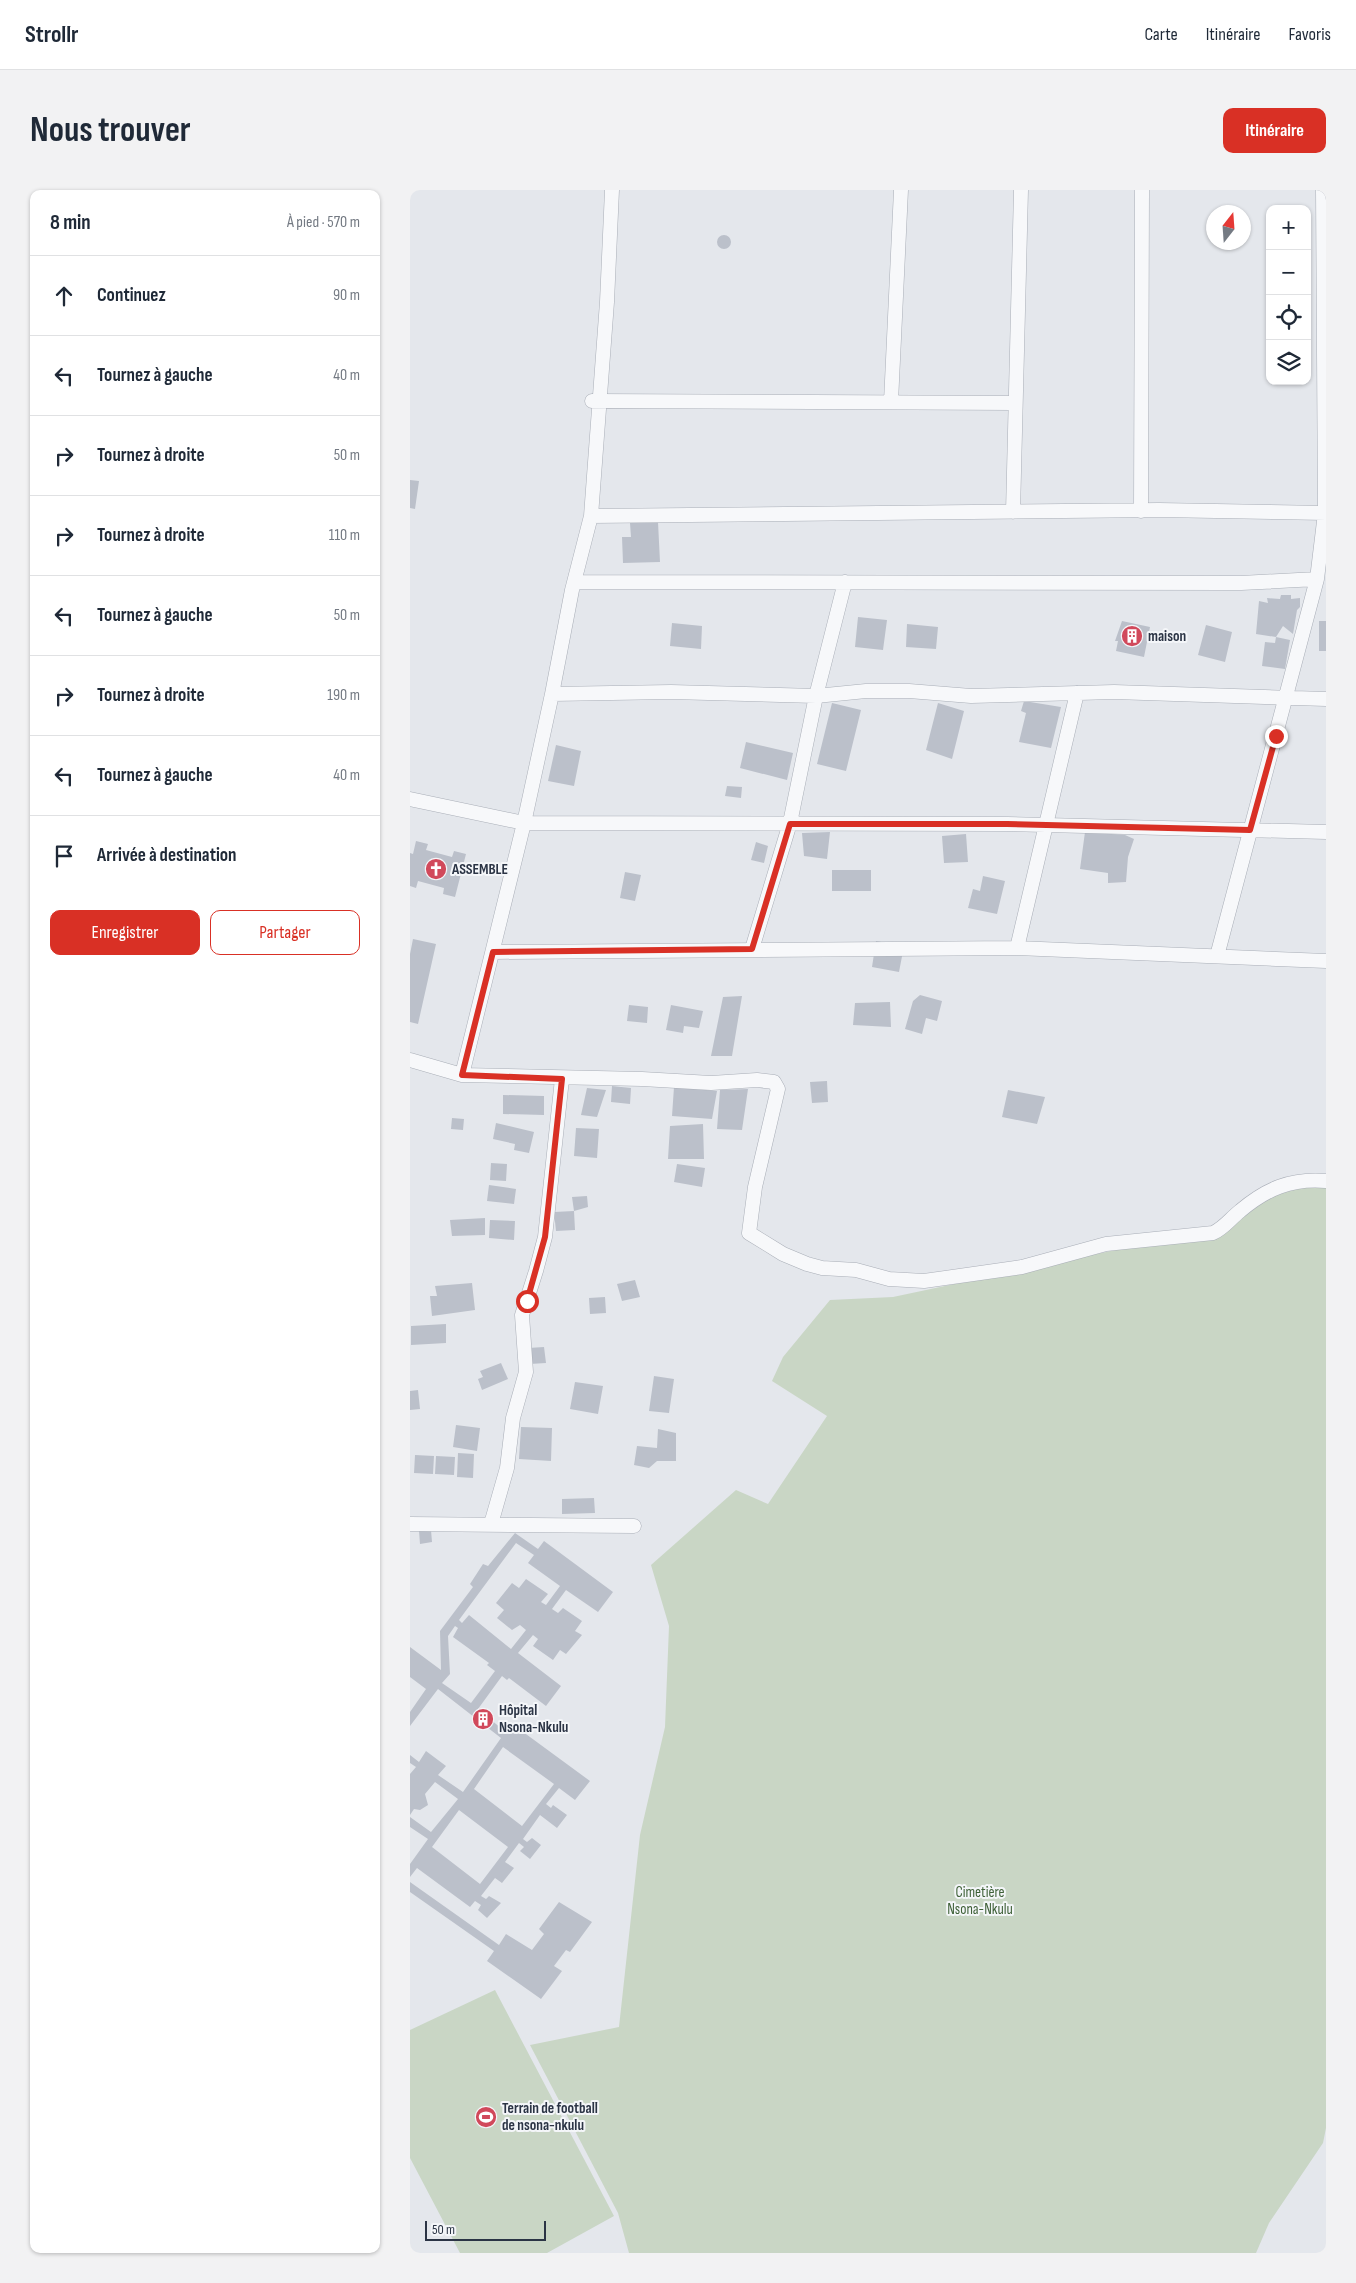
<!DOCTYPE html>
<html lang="fr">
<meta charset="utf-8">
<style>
:root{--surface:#fff;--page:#f2f2f3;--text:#1f2937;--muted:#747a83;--line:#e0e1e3;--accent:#d93025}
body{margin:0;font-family:"Sofia Sans Condensed",sans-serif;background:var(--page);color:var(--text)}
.controls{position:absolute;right:15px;top:15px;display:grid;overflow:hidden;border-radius:10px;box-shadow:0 1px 4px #0004}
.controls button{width:45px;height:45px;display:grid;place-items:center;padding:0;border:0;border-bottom:1px solid var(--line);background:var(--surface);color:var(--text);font:25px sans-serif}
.compass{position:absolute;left:796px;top:15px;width:45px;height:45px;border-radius:50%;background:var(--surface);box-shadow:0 1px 4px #0004;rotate:17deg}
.scale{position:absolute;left:15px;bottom:12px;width:121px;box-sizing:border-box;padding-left:5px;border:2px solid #2b3445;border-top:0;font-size:14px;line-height:18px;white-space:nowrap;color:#2b3445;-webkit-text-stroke:4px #f4f6f9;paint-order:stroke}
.stop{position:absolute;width:15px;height:15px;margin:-11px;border:4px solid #d93025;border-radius:50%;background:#fff}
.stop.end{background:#d93025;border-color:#fff;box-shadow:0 1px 5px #0008}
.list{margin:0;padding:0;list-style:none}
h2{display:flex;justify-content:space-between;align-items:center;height:65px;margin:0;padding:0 20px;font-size:21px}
h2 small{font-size:16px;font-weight:400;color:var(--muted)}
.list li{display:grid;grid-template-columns:32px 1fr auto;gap:15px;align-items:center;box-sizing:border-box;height:80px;padding:0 20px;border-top:1px solid var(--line)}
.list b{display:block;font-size:19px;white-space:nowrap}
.list em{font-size:16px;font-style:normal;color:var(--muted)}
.actions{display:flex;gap:10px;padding:15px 20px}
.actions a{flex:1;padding:11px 0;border:1px solid var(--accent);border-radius:10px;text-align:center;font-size:18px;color:var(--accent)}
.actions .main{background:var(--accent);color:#fff}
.icon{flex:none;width:28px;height:28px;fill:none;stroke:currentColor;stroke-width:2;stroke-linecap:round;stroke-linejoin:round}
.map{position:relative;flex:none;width:916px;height:2063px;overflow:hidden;border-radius:10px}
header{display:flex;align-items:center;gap:30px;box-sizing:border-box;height:70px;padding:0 25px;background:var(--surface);border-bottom:1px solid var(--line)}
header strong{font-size:24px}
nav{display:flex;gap:28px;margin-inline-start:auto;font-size:18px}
.intro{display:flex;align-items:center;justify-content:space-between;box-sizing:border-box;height:120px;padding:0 30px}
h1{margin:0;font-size:35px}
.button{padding:12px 22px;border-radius:10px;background:var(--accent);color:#fff;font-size:18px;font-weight:700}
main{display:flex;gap:30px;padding:0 30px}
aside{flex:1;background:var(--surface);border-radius:10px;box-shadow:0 1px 4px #0004}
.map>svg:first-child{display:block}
.green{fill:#c9d6c5}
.building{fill:#bbc0ca;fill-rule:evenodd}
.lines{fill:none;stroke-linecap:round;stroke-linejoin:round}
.street-casing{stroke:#a9aeb7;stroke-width:15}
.street{stroke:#f7f8fa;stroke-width:14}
.route{stroke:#d93025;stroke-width:6}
.labels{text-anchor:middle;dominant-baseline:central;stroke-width:4;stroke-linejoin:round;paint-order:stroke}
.poi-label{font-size:15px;font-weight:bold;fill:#2b3445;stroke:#f4f6f9;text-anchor:start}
.park-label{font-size:15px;fill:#3f6138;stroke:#f4f6f9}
</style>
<header>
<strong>Strollr</strong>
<nav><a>Carte</a><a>Itinéraire</a><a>Favoris</a></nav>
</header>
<div class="intro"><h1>Nous trouver</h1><a class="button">Itinéraire</a></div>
<main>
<aside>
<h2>8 min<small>À pied · 570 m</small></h2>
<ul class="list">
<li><svg class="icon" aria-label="ahead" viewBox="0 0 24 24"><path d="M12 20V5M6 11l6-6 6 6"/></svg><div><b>Continuez</b></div><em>90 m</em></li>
<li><svg class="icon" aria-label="left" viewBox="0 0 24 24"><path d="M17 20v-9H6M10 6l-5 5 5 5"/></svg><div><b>Tournez à gauche</b></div><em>40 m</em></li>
<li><svg class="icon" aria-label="right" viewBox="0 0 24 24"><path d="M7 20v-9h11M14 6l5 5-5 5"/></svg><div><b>Tournez à droite</b></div><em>50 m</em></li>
<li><svg class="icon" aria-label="right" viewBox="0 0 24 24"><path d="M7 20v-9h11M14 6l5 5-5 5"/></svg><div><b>Tournez à droite</b></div><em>110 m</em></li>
<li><svg class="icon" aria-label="left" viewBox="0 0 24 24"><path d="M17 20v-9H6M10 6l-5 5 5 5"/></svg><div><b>Tournez à gauche</b></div><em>50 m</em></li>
<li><svg class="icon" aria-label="right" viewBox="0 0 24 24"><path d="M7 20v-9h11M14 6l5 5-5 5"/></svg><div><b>Tournez à droite</b></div><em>190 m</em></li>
<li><svg class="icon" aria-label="left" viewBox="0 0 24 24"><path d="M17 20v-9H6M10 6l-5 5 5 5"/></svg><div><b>Tournez à gauche</b></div><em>40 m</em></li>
<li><svg class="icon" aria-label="arrive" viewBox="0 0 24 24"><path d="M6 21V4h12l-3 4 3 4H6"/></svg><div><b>Arrivée à destination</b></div></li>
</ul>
<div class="actions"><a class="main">Enregistrer</a><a>Partager</a></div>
</aside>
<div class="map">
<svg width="916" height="2063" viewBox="0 0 916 2063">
<rect width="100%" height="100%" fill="#e4e7ec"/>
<path class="green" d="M916 996V1938L913 1953 859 2033 846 2063H219L208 2023 120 1855 209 1837 230 1645 255 1537 259 1436 241 1375 326 1300 358 1314 417 1226 362 1191 373 1167 420 1110 483 1107 715 1058 806 1048 853 1012 879 997Z
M85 1800 204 2026 137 2063H50L0 1968V1840Z"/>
<path class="building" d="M307 52a7 7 0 1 1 14 0a7 7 0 1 1-14 0Z
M0 290 9 291 5 319 0 318Z
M248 332 250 372 213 373 212 347H221L220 333Z
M871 405H881V409L890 408V417L887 420 883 444 873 436 866 447 880 450 875 479 852 476 855 452 865 453 866 447 846 444 849 411 858 413 857 408 870 409Z
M448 427 477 430 473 460 445 457Z
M712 431 740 437 734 467 706 461 708 451H705Z
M909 431H916V461H909Z
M262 433 292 436 291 459 260 456Z
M497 434 528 437 526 459 496 457Z
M796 435 822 442 815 472 788 465Z
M614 511 651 517 641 558 609 552 616 523 611 521Z
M422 513 451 520 436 581 407 574Z
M528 513 554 521 542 569 516 560Z
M336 552 383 563 377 590 330 578Z
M146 555 171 561 164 596 138 591Z
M317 596 332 597 331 608 315 606Z
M420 642 417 669 394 666 392 643Z
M675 642 715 645 724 649 718 667 716 692 698 693V683L670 679Z
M556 644 558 672 534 673 532 646Z
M6 651 18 654 16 660 42 667 44 661 56 664 45 707 33 704 34 698 8 691 6 698 0 696V663L3 664Z
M346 652 358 656 354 673 341 670Z
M422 680H461V701H422Z
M215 682 231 685 225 711 210 708Z
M573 686 595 691 587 724 558 718 563 699 570 701Z
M3 749 26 754 8 834 0 832V764Z
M466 751 494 756 489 782 462 777Z
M510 805 532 811 527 831 516 828 512 844 495 839 503 811Z
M332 806 322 866H301L313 807Z
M480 812 481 837 443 835 445 813Z
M219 815 238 817 237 833 217 831Z
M261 815 293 821 289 838 274 836 273 843 256 840Z
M417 891 418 912 402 913 400 892Z
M202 896 221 898 220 914 201 912Z
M264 897 307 901 302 929 262 926Z
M177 898 196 900 187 927 171 925Z
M338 899 332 940 307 939 310 900Z
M598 900 635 907 627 934 592 927Z
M93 905 134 906V925L93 924Z
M42 928 54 929 53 940 41 939Z
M86 933 124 942 119 963 104 960 105 954 83 949Z
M293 934 294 969H258L260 936Z
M166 938 189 939 187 968 164 966Z
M81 973 97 974 96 991 80 990Z
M267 974 295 978 292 997 264 992Z
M79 995 106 999 104 1014 77 1011Z
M177 1006 178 1017 164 1021 162 1007Z
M164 1021 165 1040 146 1041 144 1022Z
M75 1028V1045L42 1046 40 1030Z
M80 1030 105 1031 104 1050 79 1048Z
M225 1090 230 1107 212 1111 207 1094Z
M62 1093 65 1120 22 1126 20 1106H27L25 1096Z
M195 1107 196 1123 180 1124 179 1108Z
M36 1134V1153L1 1155V1136Z
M134 1157 136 1173 120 1174 118 1158Z
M91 1173 98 1189 72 1200 68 1189 73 1187 70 1181Z
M244 1186 264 1189 259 1223 239 1221Z
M165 1192 193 1196 188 1224 160 1219Z
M8 1200 10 1219 0 1220V1201Z
M46 1235 70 1238 67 1261 43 1257Z
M111 1237 142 1238 141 1271 109 1269Z
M248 1239 266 1243V1271H247L239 1278 224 1275 227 1256 247 1258Z
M48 1263 64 1264 63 1288 47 1287Z
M5 1265 24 1266 23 1284 4 1283Z
M26 1266 45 1267 44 1285 25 1284Z
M184 1308 185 1323 152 1324V1309Z
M21 1340 22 1352 10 1354 9 1341Z
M105 1343 128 1359 134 1351 203 1402 188 1422 156 1400 142 1419 148 1423 153 1418 172 1431 165 1441 172 1445 156 1464 150 1460 143 1470 123 1456 128 1449 123 1445 108 1463 151 1496 136 1516 99 1488 97 1490 92 1486 68 1519 98 1544 105 1536 180 1591 165 1610 149 1598 136 1614 141 1618 143 1615 157 1625 147 1638 130 1625 113 1649 117 1652 122 1648 131 1655 120 1669 110 1661 114 1657 109 1653 95 1672 104 1678 92 1693 85 1688 71 1706 76 1709 79 1706 91 1713 77 1728 68 1720 71 1715 65 1711 60 1717 7 1678 0 1687V1674L18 1649 0 1637V1627L21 1642 48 1609 25 1592 15 1604 18 1615 10 1620 4 1619 0 1625V1584L6 1577 0 1573V1565L9 1572 16 1561 36 1576 28 1585 53 1602 91 1548 28 1499 0 1536V1522L16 1499 0 1487V1457L31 1480 30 1441 63 1397 60 1394 73 1374 78 1376ZM106 1353 124 1365 118 1373 150 1396 136 1415 131 1412 138 1404 116 1389 109 1398 102 1393 86 1413 94 1420 87 1428 102 1440 110 1435 116 1440 101 1459 59 1425 52 1433 49 1430ZM45 1436 48 1438 43 1447 79 1473 77 1475 85 1481 61 1513 32 1493 40 1484 38 1446ZM93 1557 144 1594 112 1636 64 1599ZM49 1620 98 1657 70 1694 22 1657Z
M0 1692 89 1755 96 1744 122 1760 134 1744 129 1739 149 1712 182 1732 160 1762 156 1760 144 1776 152 1781 131 1809 77 1771 84 1761 0 1702Z"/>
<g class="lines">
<g class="street-casing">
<path id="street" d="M182 211 604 213
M481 212 491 0
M731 321 732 0
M603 322 611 0
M181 326 749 320 916 323
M164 392 831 393 907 389
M142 504 162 400 181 326 197 112 202 0
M0 609 114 633 142 504 261 502 406 506 456 501H499L561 506 704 502 916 509
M607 758 667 503
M342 759 380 633 406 506 435 392
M83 762 607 758 916 771
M807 766 907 389 915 323 913 0
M0 870 52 885 232 889 301 893 347 890 364 892 368 899 345 997 339 1043 373 1064 397 1074 412 1078 446 1080 479 1089 514 1091 612 1077 696 1054 803 1043C814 1038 820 1029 830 1021 856 999 881 988 916 991
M52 885 114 633 597 634 916 642
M0 1334 224 1336
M81 1334 97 1278 103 1228 116 1182 112 1125 126 1081 135 1047 152 889"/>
</g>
<use href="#street" class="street"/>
</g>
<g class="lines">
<path class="route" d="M117 1111 135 1047 152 889 52 885 83 762 342 759 380 634H597L840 640 866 546"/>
</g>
<defs>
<g id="building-disc" transform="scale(1.125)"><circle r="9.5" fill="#d1495b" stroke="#f4f6f9"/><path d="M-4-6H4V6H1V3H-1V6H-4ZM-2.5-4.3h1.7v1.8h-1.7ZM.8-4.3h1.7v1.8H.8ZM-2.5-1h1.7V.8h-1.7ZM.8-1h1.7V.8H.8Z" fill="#fff"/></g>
<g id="church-disc" transform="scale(1.125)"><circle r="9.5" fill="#d1495b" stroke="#f4f6f9"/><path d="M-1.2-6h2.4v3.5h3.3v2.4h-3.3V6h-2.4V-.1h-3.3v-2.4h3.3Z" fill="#fff"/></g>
<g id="stadium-disc" transform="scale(1.125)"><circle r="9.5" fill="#d1495b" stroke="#f4f6f9"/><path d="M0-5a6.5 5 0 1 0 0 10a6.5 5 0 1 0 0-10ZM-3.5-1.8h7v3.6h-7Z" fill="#fff"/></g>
</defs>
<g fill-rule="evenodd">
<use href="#building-disc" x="722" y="446"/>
<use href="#church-disc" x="26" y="679"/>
<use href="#building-disc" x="73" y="1529"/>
<use href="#stadium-disc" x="76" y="1927"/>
</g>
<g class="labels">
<g class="poi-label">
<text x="738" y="446">maison</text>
<text x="42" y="679">ASSEMBLE</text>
<text x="89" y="1520">Hôpital<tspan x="89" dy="17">Nsona-Nkulu</tspan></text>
<text x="92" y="1918">Terrain de football<tspan x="92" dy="17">de nsona-nkulu</tspan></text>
</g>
<g class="park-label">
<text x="570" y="1702">Cimetière<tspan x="570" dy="17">Nsona-Nkulu</tspan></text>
</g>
</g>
</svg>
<div class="controls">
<button>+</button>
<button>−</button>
<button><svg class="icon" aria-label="locate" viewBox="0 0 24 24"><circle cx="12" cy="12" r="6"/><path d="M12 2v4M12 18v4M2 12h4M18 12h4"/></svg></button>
<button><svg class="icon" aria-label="layers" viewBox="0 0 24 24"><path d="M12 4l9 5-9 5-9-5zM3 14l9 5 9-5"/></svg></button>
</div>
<svg class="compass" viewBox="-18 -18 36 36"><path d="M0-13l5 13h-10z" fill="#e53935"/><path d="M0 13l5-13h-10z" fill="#747a83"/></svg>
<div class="scale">50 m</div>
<div class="stop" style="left:117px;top:1111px"></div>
<div class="stop end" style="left:866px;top:546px"></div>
</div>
</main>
